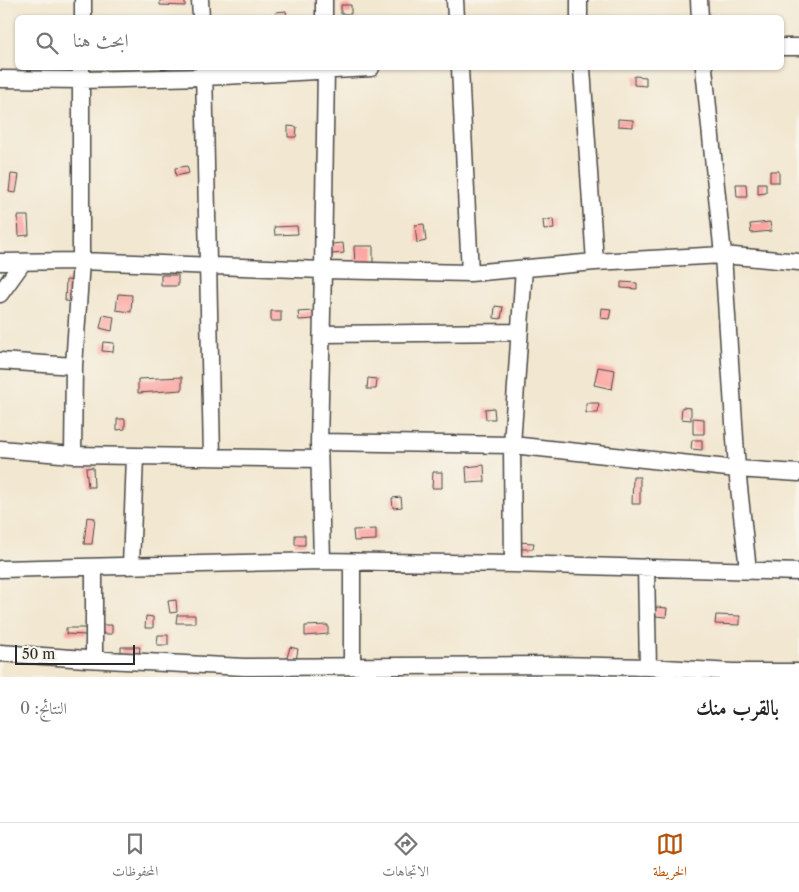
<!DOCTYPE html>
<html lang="ar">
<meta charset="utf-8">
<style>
:root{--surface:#fff;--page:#f2f2f2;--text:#222;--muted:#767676;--line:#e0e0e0;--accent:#b45309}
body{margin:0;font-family:"Libre Caslon Text",Amiri,serif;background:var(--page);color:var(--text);direction:rtl}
.scale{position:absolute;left:15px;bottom:12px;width:120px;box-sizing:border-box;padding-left:5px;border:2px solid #2b2b2b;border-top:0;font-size:14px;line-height:18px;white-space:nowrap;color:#2b2b2b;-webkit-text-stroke:4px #f7f3e8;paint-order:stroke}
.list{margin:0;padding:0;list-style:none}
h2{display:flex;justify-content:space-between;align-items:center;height:65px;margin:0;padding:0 20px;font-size:21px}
h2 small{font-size:16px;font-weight:400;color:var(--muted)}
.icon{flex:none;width:28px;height:28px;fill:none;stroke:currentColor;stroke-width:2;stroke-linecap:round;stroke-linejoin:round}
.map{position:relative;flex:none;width:799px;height:677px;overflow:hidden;direction:ltr}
.search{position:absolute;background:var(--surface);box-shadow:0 1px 4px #0004;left:15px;right:15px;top:15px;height:55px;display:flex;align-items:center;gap:12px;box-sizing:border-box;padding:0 18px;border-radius:8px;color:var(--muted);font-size:19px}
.sheet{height:145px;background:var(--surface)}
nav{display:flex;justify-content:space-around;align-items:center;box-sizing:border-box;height:70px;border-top:1px solid var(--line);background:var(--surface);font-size:14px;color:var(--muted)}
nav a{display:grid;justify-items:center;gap:2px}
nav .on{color:var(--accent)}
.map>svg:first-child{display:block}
.building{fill:#fca4a1}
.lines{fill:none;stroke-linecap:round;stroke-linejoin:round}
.minor-casing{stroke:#494744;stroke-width:19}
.minor{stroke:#fff;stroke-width:16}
</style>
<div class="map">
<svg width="799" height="677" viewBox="0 0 799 677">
<rect width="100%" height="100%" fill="#f7f3e8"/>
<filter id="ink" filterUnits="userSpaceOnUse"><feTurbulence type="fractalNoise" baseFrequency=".02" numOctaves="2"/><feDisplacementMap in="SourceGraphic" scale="10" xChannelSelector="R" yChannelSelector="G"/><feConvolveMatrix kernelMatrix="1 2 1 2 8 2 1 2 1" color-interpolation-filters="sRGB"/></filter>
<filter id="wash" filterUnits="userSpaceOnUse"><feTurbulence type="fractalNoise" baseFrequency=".0096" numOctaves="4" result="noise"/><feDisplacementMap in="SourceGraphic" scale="20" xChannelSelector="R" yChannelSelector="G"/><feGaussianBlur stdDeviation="1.12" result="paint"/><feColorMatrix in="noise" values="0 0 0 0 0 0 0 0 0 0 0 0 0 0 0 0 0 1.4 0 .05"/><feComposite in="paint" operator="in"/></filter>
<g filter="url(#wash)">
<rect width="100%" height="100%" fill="#f2e7d0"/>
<g id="blocks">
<path class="building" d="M160 0H185V6L160 5Z
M341 5H351V14H341Z
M286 11 287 18H277L276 12Z
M634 76 646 77V86L634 85Z
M618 119 633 120V127L618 126Z
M288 126 297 127 296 137H288Z
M187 166 189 173 176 176 175 168Z
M770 171H779V182H770Z
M11 174 19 175 16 193 9 192Z
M758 183H766V193L758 194Z
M736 184H746L747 197H737Z
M18 216H28L29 235 19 236Z
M553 219 554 229 544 230 543 220Z
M770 222 771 231 751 233 750 224Z
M424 224 426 241 417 243 415 225Z
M297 226 298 234 275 235 274 227Z
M343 243 344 253 332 254 331 244Z
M354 246H373V264L355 265Z
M161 275H178V286H161Z
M66 280 78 281 77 302 65 301Z
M621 282 637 283V289L621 288Z
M118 294 132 295 131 312 116 310Z
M495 306 503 307 501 319 494 318Z
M602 308 611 309 609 319 601 318Z
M271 311H281V321H271Z
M313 311 314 319 299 320 298 312Z
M103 315 114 317 112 331 100 328Z
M103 342 114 343 113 352 102 351Z
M598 367 615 370 612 389 594 385Z
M182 377V390L138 393V379Z
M368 378 377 379 376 389H367Z
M586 403H599L598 413H586Z
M682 407 691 408V420L681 419Z
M494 408 495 419H486L485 409Z
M693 418 704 419V434H693Z
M117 419H125V429L117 430Z
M692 440H702V450L691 449Z
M484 465 485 482 467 483 466 467Z
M93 467 94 487H88L86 468Z
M433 472H442V488H432Z
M633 477H640V504H632Z
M401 497 402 507 393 508 392 498Z
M87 517 95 518 92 544H84Z
M376 529V540L354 541 353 530Z
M295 535H305V545H295Z
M518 542 534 543 533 549H518Z
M176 600 177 612 170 613 168 601Z
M656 607 667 608 666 617 655 616Z
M177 615H195V623H176Z
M716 615 740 616V625L715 624Z
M146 616 153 617V628H145Z
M102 625H112V634H103Z
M328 625V634L305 636V626Z
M66 628H86V635L66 634Z
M158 635H168V645H157Z
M121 647H140L139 656 121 655Z
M290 647 298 649 296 660 287 658Z"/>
</g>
</g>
<g filter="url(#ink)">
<use href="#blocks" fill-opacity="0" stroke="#494744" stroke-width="1"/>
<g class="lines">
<g class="minor-casing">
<path id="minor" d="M200 0 201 18
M324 0V18
M455 0 456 18
M579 0V18
M699 0 700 18
M83 18V0
M782 47H799
M204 68 212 456
M460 68 470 273
M582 68 595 262
M704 68 723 255 737 469 748 570
M0 79 81 80 205 77 371 68
M0 262 81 261 323 270 470 273 595 262 723 255 799 262
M0 294 23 262
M322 334 519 332
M0 361 74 366
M319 442 512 445 737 469 799 473
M0 449 73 455 319 459
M73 455 74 366 81 261V68
M322 561 319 442 323 270 326 68
M352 562V665
M513 564 512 445 524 268
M131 566 135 456
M94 567V659
M646 567 648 667
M0 569 322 561 513 564 799 572
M0 653 86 659 244 667 557 665 648 667 732 672H799"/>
</g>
<use href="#minor" class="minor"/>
</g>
</g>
</svg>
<div class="scale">50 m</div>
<div class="search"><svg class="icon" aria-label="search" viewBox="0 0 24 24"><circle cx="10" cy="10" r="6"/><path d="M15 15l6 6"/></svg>ابحث هنا</div>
</div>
<section class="sheet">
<h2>بالقرب منك<small>النتائج: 0</small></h2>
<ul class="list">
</ul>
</section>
<nav>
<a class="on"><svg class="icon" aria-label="map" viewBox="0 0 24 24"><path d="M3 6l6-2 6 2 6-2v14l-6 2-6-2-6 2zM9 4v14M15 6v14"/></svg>الخريطة</a>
<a><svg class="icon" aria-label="directions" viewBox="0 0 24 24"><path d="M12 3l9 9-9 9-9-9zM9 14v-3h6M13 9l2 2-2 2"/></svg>الاتجاهات</a>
<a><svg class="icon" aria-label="saved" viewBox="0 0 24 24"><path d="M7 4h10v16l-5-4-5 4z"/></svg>المحفوظات</a>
</nav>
